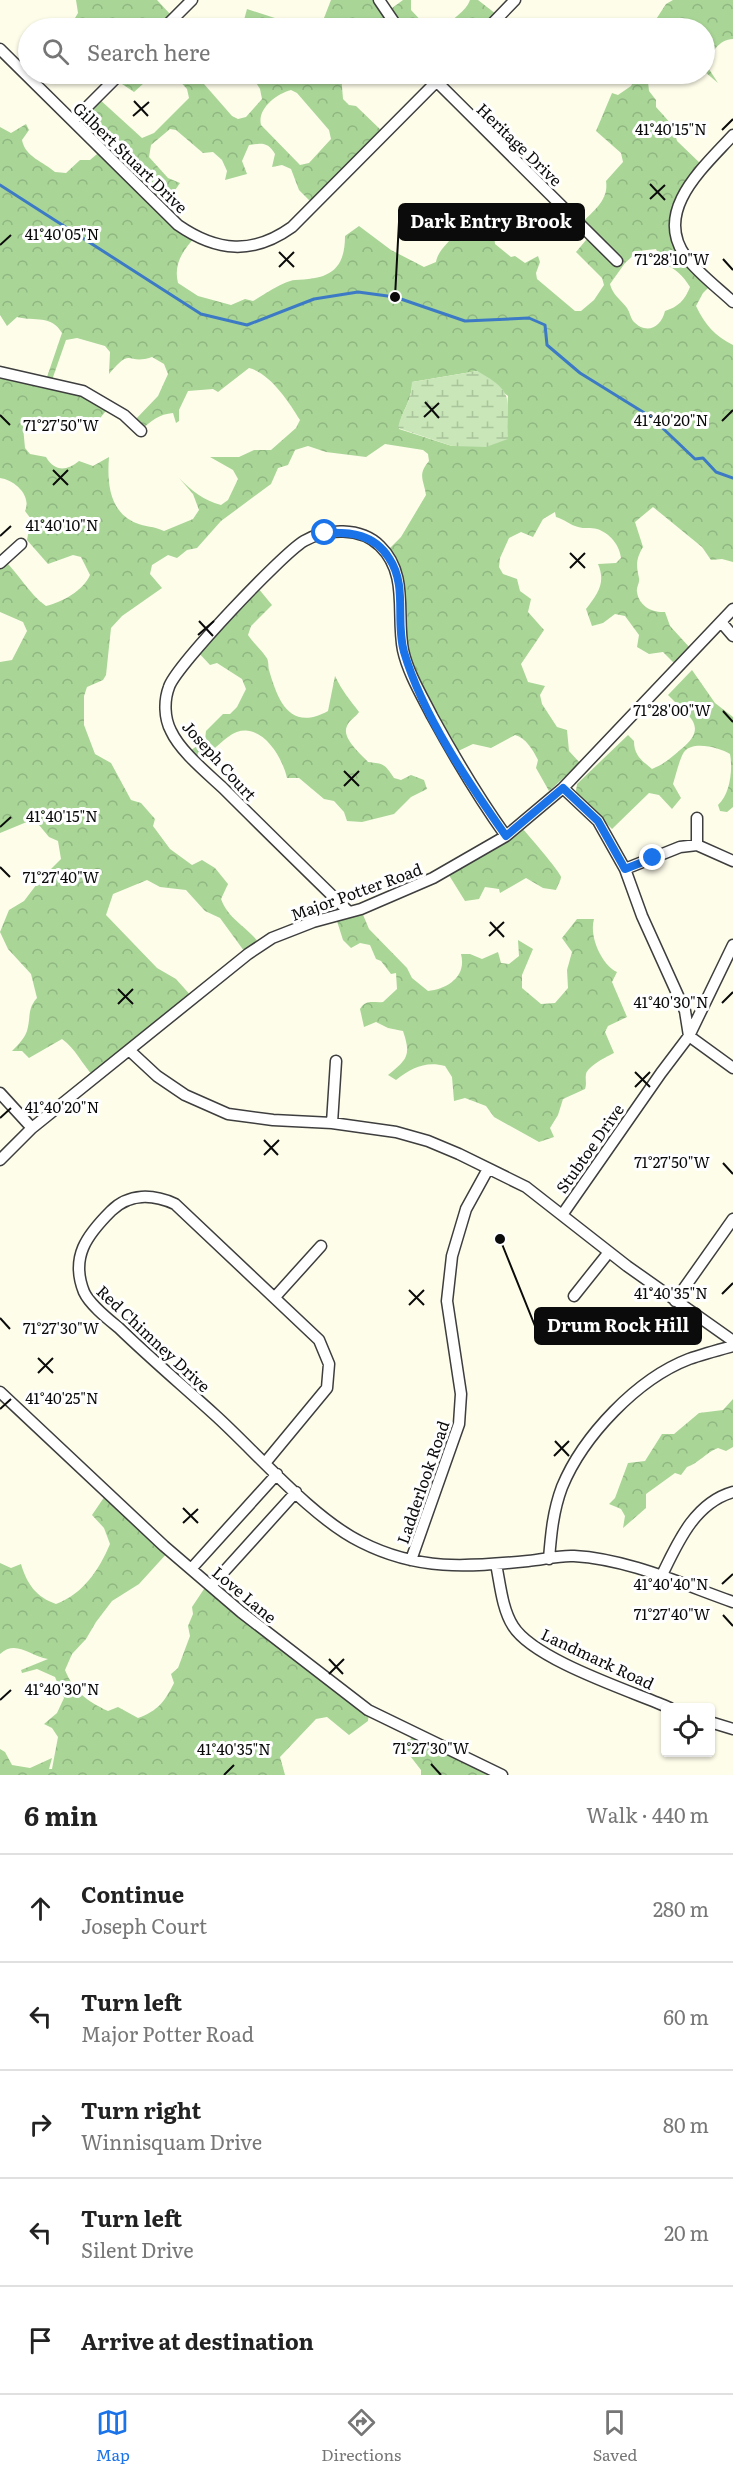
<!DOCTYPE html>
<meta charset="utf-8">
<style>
:root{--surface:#fff;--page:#f2f2f2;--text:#222;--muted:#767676;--line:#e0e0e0;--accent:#1a73e8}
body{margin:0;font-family:Literata,serif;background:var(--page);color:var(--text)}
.controls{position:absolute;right:18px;bottom:18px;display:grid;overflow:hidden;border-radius:6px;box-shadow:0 2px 4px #0004}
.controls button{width:54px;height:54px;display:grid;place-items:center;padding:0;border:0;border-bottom:2px solid var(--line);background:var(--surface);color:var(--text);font:30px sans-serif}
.stop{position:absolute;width:18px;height:18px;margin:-14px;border:4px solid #1a73e8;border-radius:50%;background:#fff}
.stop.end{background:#1a73e8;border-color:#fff;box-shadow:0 2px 6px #0008}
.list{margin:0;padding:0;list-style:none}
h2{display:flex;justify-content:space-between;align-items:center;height:78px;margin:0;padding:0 24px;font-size:26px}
h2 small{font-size:20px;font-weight:400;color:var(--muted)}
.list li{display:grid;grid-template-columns:39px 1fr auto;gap:18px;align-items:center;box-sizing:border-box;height:108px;padding:0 24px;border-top:2px solid var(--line)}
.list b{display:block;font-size:22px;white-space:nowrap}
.list p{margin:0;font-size:20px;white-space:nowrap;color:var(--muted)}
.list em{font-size:20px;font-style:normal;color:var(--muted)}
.icon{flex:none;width:33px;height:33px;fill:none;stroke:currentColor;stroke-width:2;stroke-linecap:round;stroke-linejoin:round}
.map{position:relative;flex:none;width:733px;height:1775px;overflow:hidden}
.search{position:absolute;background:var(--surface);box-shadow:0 2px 4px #0004;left:18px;right:18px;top:18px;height:66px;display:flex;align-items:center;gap:15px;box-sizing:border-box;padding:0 21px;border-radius:33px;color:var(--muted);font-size:22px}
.sheet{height:618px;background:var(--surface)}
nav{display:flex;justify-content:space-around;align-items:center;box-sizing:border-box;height:84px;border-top:2px solid var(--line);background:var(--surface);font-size:16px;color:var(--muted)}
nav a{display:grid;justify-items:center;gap:3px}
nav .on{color:var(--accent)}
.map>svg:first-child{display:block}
.forest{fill:url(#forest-crowns);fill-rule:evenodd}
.wetland{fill:url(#wetland-marsh)}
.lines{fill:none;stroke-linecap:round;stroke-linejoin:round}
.stream{stroke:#3d7ac5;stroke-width:3}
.minor-casing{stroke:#3e3e3e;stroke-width:13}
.minor{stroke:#fff;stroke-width:10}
.route{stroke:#1a73e8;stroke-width:8}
.ticks{fill:none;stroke:#0b0b0b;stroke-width:2}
.labels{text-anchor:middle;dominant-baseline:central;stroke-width:6;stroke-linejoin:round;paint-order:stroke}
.street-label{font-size:16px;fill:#0b0b0b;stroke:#fff}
.ticks-label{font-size:15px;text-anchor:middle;fill:#0b0b0b;stroke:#fff;stroke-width:6;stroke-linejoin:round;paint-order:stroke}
.leader{fill:none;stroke:#0b0b0b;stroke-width:2}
.callout-dot{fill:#0b0b0b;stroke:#fff;stroke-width:2}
.callout{fill:#0b0b0b;stroke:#0b0b0b;stroke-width:2}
.callout-label{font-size:18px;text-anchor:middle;font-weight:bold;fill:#fff}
</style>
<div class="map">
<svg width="733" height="1775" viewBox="0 0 733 1775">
<defs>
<pattern id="forest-crowns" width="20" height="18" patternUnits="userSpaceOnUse" patternTransform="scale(1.5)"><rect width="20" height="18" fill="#a9d597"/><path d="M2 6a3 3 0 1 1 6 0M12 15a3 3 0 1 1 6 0" fill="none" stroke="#90b681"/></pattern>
<pattern id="wetland-marsh" width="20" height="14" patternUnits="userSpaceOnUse" patternTransform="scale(1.5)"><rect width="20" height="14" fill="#c8e6b7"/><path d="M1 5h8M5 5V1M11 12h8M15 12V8" fill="none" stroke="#aac49c"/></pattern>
</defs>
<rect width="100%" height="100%" fill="#fefdea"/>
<path class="forest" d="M76 0H157L183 28H73L72 23 78 13Z
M331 0H379L388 11 403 0H411V10L428 28H399L392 21 379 28H331L324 18Z
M470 0H478L496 14 483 28H444C452 18 466 12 470 0Z
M673 0H733V39C719 39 710 54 707 66L718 83 705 72 704 28H654L653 24 666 4Z
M247 9 281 20 282 28H250L244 20Z
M97 74H154L134 92 116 80 109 85Z
M173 74H209L204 84 232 116 238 119 246 117 262 99 260 89 255 81 261 74H341L343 99 349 105 356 106 383 132 311 202 299 190 291 169 282 165 272 167 275 154C268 142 262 143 249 145L242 161 247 174 225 180 227 171 222 160 213 152 203 153 176 130 170 129 151 145 149 157 168 178 180 183 164 206 197 235C184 249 173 263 178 283L198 296 231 305 245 299 253 301C264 295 283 281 295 280 326 279 345 273 345 236L359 226 391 250 424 267 436 262C439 245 459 238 459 221L484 223 494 235 495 244 511 257 515 256 525 263 538 256 540 262 536 273 537 279 575 311H581L594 300 604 285 602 278 576 252 591 234 582 223C594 210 609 200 606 181L623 162 621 153 596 131 612 93 618 95 631 86 637 74H655L648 82 649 91 656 100V107L673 126 677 141 702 165 680 190 674 213 684 250 715 281 703 293 696 306C705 325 715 336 733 345V562L722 559 711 560 702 547 653 507 635 522 643 547C636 559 636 565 639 578 640 583 636 587 637 592 639 606 652 613 665 612L670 626 691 649 676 665 663 652 649 654 637 647 639 635 625 616 615 614 603 623 592 626 586 609C598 593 606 583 598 564L616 563 621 558C620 546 610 533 597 529 591 527 584 529 578 527 570 525 564 519 556 517L555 512 543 519 533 537 521 532 509 538 500 558 499 567 503 574 517 579 520 591 531 599 528 612 544 630 521 664 528 682 545 686 540 695 542 704 557 727 567 730 569 751 580 763 549 791 536 768 538 760C533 750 526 738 515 735L491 748 473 744 454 753 405 655 401 589 386 552 401 537 426 495C424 480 417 475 429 461L428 454 423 450 385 444 366 457 326 452 308 446 295 450 288 465 278 468 271 484 221 521 197 548 187 550 177 558 168 555 152 565 150 574 162 588 122 616 111 628 106 675 103 680 87 687 84 696V725L95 754 111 763 131 800 141 803 155 819 153 826 170 849 192 865 202 860 215 868 228 884 221 899C229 921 249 927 260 945L247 955 220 918 205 911 186 890 160 887 147 880 113 894 106 915 157 968 176 979 193 998 94 1077C82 1064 75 1048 62 1039L29 1058 22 1051H12C18 1045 24 1039 27 1031 31 1017 27 1009 37 998L31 974 8 949 0 932 9 910 24 901 40 880 61 859 58 841 49 837 34 819 0 833V662L12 660 27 631 23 622 0 612V563L4 560C19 574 29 594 46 606 62 602 83 591 90 575L81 557 73 555 48 564 27 540 31 519 25 511C32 496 15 480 0 478V373L46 380 62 333C51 314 35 322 17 317L7 326 0 315V127L11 133 26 124 29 130 22 140C25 157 44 162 55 172L66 173 80 160H90L103 149 76 119 98 98 142 138 154 133 189 98 187 89ZM291 90 297 93 329 130 331 139 309 163 300 165 261 125C257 109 276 94 291 90ZM656 249 663 264C676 268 683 276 690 287 685 300 678 307 665 311 661 328 646 335 633 321 630 317 630 312 627 308 621 300 612 294 610 284L625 263 638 251ZM77 338 105 346 110 352 109 374C133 345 126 366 152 357L164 364 168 374 158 396 134 421 141 430C151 421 159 414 173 413L176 423 179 421V410L188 391 213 389 218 392 249 368C270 373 289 402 300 420L296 428 271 450H254L239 457H210L233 470 238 479 228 500 221 505C203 500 192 491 179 478L193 494 199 510 193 519 164 531C154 526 145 527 136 523 109 512 107 482 109 457L93 466 79 461C66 472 54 471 46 457L30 454 25 448 23 427 29 418 74 420 93 427 109 407 52 380 66 340ZM477 371 508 396 507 417 452 446 399 429C401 410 412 403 412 382Z
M258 588 272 605 251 626 248 635C253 643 261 649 266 657 269 660 268 666 269 670 278 701 290 732 328 711L335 676C342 691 350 700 359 712 356 717 349 720 347 726 341 738 361 754 368 762 384 764 384 763 394 778L401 780 411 775 424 780 427 789 411 797 394 814 362 822 347 821 344 812 334 801 324 799 299 778H287C282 755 257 715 228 737 217 745 210 754 198 761L190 751 205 740 206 731 223 714H230L237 707 246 689 242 679 217 663 210 665 197 651Z
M692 670 715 703 733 717V807L727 812 720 811 718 805C730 794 733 770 730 754 720 748 693 740 684 752 679 760 676 775 673 784L681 798 672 809 659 795 649 793 612 829 580 797 576 791 577 784 628 735 634 741C634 755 641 760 652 769 664 764 671 758 680 750 710 726 689 717 668 695Z
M520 826C526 832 561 873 561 877 561 880 557 887 556 890L543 888 526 878 500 893 499 889 485 887 479 899 465 901 447 872Z
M361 910 369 929 407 968 412 978 428 991C447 989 467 977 461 954H470L482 959 498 952 501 963 509 964 519 956 518 940 533 949 522 975V988L541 1004 555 1003 568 988 567 970 572 952 562 938 577 919H594C589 936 601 964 617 972L612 982 627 1017 608 1026 605 1032 614 1053C606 1057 588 1066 586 1074 585 1080 587 1083 585 1089L563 1099 558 1115 550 1128 554 1137 539 1142 494 1117 486 1106 465 1098 454 1101 452 1077 445 1066C425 1061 412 1068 396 1080L388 1075C408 1059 411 1055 403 1031L388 1028 376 1022 364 1027 360 1009C366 999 373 1003 383 1002L397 989 396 973 391 974 381 961 376 959 370 945 360 943 351 948 343 940 336 918Z
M733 1399V1447L726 1451 718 1448C705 1453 699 1463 687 1467L681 1475 675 1473 646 1494V1508L623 1528 625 1516 621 1509 609 1504 615 1498 628 1463 645 1461 662 1434H674L699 1413 723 1410Z
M107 1493 169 1551 139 1584 112 1601 96 1622 86 1639 72 1654 65 1670C74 1692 87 1701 108 1711L118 1707 138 1718C158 1711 165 1701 174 1683L171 1674 178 1668 190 1636 188 1626 193 1614 192 1607 208 1583 369 1711 368 1721 349 1735 327 1717 316 1719 280 1757 285 1775H0V1749L5 1752 12 1765 30 1768 52 1758 49 1769H52L58 1737 52 1728 44 1724 57 1713 64 1698 55 1677 37 1669 22 1673 21 1670 48 1659C30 1656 16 1639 0 1654V1563L11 1568 21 1564C27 1584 36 1597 56 1604 83 1594 99 1570 110 1544L104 1528 92 1515Z
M414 1734 501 1775H421V1770L404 1748Z"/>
<path class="wetland" d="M477 371C517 393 506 398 508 439L486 447 452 446 398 428C402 409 412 403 412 382Z"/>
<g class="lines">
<path class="stream" d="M0 185 201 314 247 325 314 299 358 292 395 297 465 321 529 318 545 325 547 345 580 373 651 417 695 459 703 458 716 472 733 478"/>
<g class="minor-casing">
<path id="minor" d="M379 0 398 28
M164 28 192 0
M488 28 515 0
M0 49 178 225C217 252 253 255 292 227L444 74
M429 74 617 261
M73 121 120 74
M733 135C704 167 652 211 686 257 699 274 718 288 733 302
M0 372 83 391 124 415 141 431
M0 563 21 544
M721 622 733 636
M563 788 598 821 625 869 642 916 685 1011 689 1036 733 1068
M697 818V845
M625 869 680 847 697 845 733 861
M349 912C307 871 265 830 223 788 207 773 180 751 171 731 164 718 164 700 169 687 176 666 282 554 304 541 326 528 361 527 380 546 409 574 396 615 403 650 408 673 422 696 432 716 455 758 478 797 506 836
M129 1050 157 1076 185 1095 228 1114 273 1120 332 1123 396 1132 428 1141 459 1154 526 1187 627 1266 733 1341
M0 1093 32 1128
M332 1123 336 1061
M0 1160 32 1128 248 954 272 938 313 922 361 909 433 878 506 836 563 788 733 609
M562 1215 661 1073 689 1036 733 945
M574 1296 609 1252
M275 1297 321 1246
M675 1301 733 1219
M0 1392 164 1546 241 1612 368 1710 502 1775
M265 1463 327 1388 329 1364 319 1340 175 1204C153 1194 129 1193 111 1211 87 1235 70 1257 84 1292 90 1305 108 1319 119 1328 150 1358 183 1386 215 1415 257 1453 312 1518 361 1542 418 1571 467 1567 528 1561 542 1560 559 1555 574 1556 628 1559 682 1584 733 1602
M549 1559C551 1534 553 1511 562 1487 583 1436 637 1379 689 1359 703 1354 718 1350 733 1346
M411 1560 459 1424 461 1394 447 1301 452 1256 466 1209 488 1169
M496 1564C500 1583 502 1609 513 1626 534 1660 631 1691 670 1708
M191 1569 277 1474
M661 1577C677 1544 694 1503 733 1492
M211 1586 296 1492
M710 1722 733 1729"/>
</g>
<use href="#minor" class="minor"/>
</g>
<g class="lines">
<path class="route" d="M325 533C351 532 374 534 389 558 408 586 395 621 404 652 423 716 468 782 506 836L563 788 598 821 625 869 653 858"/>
</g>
<path class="ticks" d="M134 101 148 116M133 116 149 102M722 130 733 119M650 184 665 200M650 199 665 185M0 245 11 235M279 252 294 267M723 259 733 270M279 267 294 252M425 402 439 418M0 415 10 425M424 417 439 403M722 421 733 410M53 470 68 485M53 485 68 470M0 536 11 526M570 553 585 568M570 568 585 553M199 621 213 636M198 635 214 621M723 711 733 722M344 771 359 786M344 786 359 771M0 827 11 817M0 867 10 877M490 922 504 937M489 936 504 922M118 989 133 1004M722 1003 733 992M118 1004 133 989M635 1072 650 1087M635 1087 650 1072M0 1118 11 1108M264 1140 278 1155M264 1155 279 1140M723 1163 733 1174M409 1290 424 1305M722 1294 733 1283M409 1305 424 1290M0 1318 10 1329M38 1358 53 1373M38 1373 53 1358M0 1409 11 1399M555 1441 569 1456M554 1456 569 1441M183 1508 198 1523M183 1523 198 1509M722 1584 733 1574M723 1615 733 1626M329 1659 343 1674M329 1674 344 1659M0 1700 11 1690M431 1764 441 1775M224 1775 234 1765"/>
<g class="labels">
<g class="street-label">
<text transform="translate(520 144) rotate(44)">Heritage Drive</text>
<text transform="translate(131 157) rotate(44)">Gilbert Stuart Drive</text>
<text transform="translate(220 760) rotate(48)">Joseph Court</text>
<text transform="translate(356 891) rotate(-20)">Major Potter Road</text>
<text transform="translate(589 1148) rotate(-55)">Stubtoe Drive</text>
<text transform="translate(154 1338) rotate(43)">Red Chimney Drive</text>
<text transform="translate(422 1482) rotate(-71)">Ladderlook Road</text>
<text transform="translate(245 1594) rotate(40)">Love Lane</text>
<text transform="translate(598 1658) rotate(25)">Landmark Road</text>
</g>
</g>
<g class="ticks-label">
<text x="671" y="135">41°40'15"N</text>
<text x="62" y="240">41°40'05"N</text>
<text x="672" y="265">71°28'10"W</text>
<text x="671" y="426">41°40'20"N</text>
<text x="61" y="431">71°27'50"W</text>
<text x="62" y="531">41°40'10"N</text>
<text x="672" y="716">71°28'00"W</text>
<text x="62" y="822">41°40'15"N</text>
<text x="61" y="883">71°27'40"W</text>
<text x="671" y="1008">41°40'30"N</text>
<text x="62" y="1113">41°40'20"N</text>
<text x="672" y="1168">71°27'50"W</text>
<text x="671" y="1299">41°40'35"N</text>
<text x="61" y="1334">71°27'30"W</text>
<text x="62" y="1404">41°40'25"N</text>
<text x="671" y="1590">41°40'40"N</text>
<text x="672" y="1620">71°27'40"W</text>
<text x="62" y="1695">41°40'30"N</text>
<text x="431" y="1754">71°27'30"W</text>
<text x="234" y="1755">41°40'35"N</text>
</g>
<path class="leader" d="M395 297L399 222M500 1239L535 1326"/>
<g class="callout-dot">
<circle cx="395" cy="297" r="6"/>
<circle cx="500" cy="1239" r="6"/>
</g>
<g class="callout">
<rect x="399" y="204" width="185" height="36" rx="6"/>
<rect x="535" y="1308" width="166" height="36" rx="6"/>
</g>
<g class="callout-label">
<text x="491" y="228">Dark Entry Brook</text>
<text x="618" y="1332">Drum Rock Hill</text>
</g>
</svg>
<div class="controls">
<button><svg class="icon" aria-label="locate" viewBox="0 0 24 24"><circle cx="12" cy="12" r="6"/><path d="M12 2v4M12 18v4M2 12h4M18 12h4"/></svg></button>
</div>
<div class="stop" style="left:325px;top:533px"></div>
<div class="stop end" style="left:653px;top:858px"></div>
<div class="search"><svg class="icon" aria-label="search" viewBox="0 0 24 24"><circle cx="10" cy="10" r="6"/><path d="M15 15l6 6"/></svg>Search here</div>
</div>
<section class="sheet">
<h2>6 min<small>Walk · 440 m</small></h2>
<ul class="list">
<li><svg class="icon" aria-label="ahead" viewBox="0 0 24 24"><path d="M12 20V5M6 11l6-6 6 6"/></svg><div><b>Continue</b><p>Joseph Court</p></div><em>280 m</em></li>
<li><svg class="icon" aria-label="left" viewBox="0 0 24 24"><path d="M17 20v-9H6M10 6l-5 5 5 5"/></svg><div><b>Turn left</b><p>Major Potter Road</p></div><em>60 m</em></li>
<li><svg class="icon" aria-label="right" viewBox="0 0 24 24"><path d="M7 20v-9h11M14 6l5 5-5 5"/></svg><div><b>Turn right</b><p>Winnisquam Drive</p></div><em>80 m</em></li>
<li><svg class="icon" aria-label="left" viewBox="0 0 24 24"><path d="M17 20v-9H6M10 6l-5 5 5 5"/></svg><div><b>Turn left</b><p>Silent Drive</p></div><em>20 m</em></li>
<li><svg class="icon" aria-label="arrive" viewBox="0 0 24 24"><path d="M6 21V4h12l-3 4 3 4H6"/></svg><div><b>Arrive at destination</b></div></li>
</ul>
</section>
<nav>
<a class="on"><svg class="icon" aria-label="map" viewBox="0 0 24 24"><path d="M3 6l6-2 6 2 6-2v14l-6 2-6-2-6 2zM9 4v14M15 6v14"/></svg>Map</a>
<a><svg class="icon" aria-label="directions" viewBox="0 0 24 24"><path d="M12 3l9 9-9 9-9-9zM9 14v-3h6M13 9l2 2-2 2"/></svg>Directions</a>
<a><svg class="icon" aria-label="saved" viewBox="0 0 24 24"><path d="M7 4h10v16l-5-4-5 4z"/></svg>Saved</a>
</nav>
